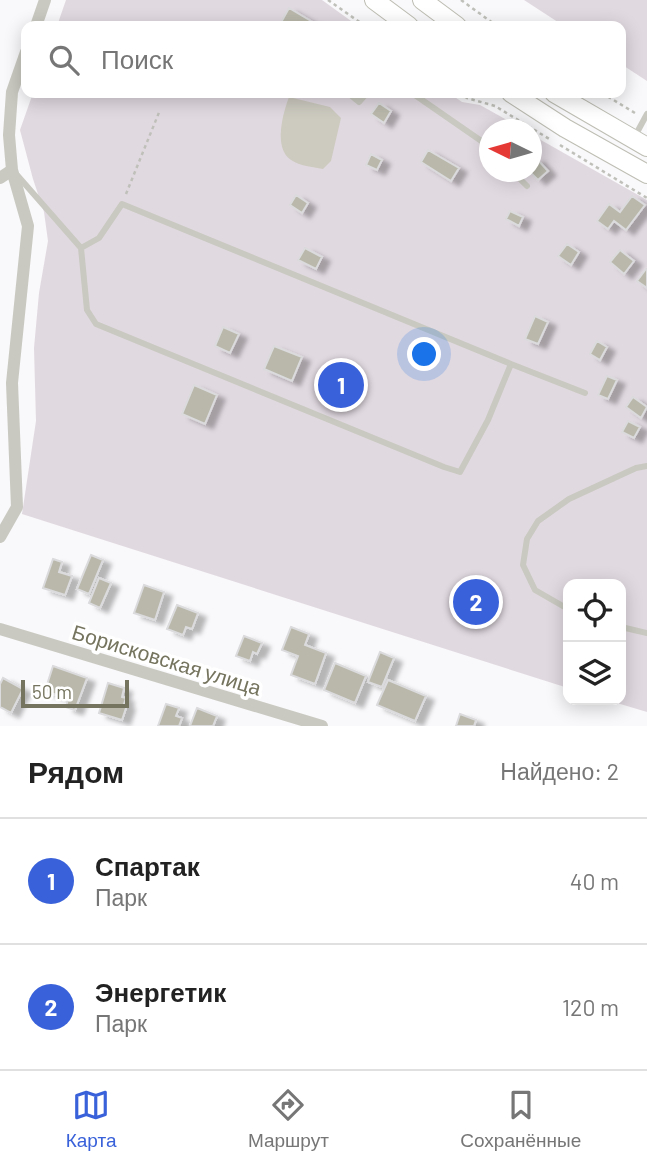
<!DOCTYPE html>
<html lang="ru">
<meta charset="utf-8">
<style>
:root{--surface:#fff;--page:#f2f2f2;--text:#222;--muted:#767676;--line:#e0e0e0;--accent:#3961d9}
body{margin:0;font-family:Barlow,sans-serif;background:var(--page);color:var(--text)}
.controls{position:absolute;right:21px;bottom:21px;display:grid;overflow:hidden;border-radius:14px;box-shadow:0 4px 18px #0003}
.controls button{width:63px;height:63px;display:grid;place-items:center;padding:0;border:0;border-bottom:2px solid var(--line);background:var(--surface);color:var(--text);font:35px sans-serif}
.compass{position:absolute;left:479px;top:119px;width:63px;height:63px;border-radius:50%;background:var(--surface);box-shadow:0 4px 18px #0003;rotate:275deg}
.scale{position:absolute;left:21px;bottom:18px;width:108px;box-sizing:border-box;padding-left:7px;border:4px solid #75745e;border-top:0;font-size:19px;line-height:24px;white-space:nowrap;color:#75745e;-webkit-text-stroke:5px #fff;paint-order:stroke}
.you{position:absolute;left:425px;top:355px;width:24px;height:24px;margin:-18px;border:5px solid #fff;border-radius:50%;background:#1a73e8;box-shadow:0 0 0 10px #1a73e833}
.badge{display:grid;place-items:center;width:46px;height:46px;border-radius:50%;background:var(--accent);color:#fff;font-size:23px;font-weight:700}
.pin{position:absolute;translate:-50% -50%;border:4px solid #fff;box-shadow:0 2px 7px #0006}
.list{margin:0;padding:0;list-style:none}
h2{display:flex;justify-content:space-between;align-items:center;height:91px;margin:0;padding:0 28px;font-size:30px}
h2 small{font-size:23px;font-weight:400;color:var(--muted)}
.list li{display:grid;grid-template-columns:46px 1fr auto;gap:21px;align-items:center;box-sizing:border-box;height:126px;padding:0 28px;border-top:2px solid var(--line)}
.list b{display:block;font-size:26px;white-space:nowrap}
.list p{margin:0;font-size:23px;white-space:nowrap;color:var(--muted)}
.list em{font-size:23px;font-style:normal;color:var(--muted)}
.icon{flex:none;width:38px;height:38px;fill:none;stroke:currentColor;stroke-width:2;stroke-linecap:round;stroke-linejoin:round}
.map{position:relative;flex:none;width:647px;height:726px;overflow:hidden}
.search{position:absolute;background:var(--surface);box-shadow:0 4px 18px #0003;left:21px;right:21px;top:21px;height:77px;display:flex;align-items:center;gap:18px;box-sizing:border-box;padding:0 24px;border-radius:14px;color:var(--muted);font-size:26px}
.sheet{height:343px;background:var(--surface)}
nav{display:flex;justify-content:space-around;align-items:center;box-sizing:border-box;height:98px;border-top:2px solid var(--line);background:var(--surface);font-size:19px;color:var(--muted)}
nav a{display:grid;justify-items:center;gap:4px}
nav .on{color:var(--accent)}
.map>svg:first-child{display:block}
.green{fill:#e1d9e0}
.water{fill:#cdcbc0}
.building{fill:#b9b8ab;stroke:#dbdadc;stroke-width:2;filter:url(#shadow)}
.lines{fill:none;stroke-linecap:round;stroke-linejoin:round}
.secondary-casing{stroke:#bebeb4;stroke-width:20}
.path{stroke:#c0c0ba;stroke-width:2.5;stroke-dasharray:3.5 3.5;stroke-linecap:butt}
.service{stroke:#c9c9c1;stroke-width:6}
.minor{stroke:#c9c9c1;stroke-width:12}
.secondary{stroke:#fff;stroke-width:18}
.labels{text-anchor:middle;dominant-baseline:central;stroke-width:7;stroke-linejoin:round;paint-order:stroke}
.street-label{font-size:21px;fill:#75745e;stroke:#fff}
</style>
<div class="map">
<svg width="647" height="726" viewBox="0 0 647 726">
<defs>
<filter id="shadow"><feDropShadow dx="8" dy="4.5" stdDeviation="2" flood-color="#0004"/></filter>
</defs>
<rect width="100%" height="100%" fill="#f9f8fa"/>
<path class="green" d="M66 0H322L358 26H57Z
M524 0H647V81L621 64V26H564Z
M33 93H449L462 102 480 105 523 129 490 130V172H532V135L647 200V712L607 700H621V584H568V688L22 514 36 421 34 348 39 293 48 241 44 212 33 179 20 130Z"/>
<path class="water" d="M289 97 330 107 341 118 331 161 323 169C312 167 300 166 291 160 273 148 283 113 289 97Z"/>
<path class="building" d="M289 8 311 21 308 26H279Z
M379 103 391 111 384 123 371 114Z
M428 150 459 168 451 181 421 162Z
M371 154 382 160 377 170 366 165Z
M536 158 548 171 538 180 530 172 532 162Z
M296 195 308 203 302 213 290 205Z
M632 196 645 205 626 230 614 221 608 229 597 221 609 204 620 212Z
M510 211 523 217 519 226 506 219Z
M567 244 579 252 571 265 558 256Z
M305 248 322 257 316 269 298 260Z
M620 250 634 261 624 274 610 262Z
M646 269 647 270V288L637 281Z
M535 316 548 322 538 344 525 339Z
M223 327 239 334 230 353 215 346Z
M597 341 607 347 600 360 590 354Z
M274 346 302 357 292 381 264 369Z
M607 376 617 380 608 399 598 395Z
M194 385 217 395 205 424 182 414Z
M633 397 647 407 641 418 626 407Z
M628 421 640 427 634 438 622 432Z
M91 555 103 560 89 594 77 589Z
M53 559 62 562 59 572 72 576 65 595 43 588Z
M99 578 111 583 100 608 89 603Z
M144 585 164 592 155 620 134 613Z
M177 605 198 613 192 629 186 627 183 635 167 629Z
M291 627 309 634 305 645 326 653 315 684 291 675 298 656 282 650Z
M244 636 262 643 257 654 253 652 250 661 236 656Z
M380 652 394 658 382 687 368 682Z
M335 663 366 676 355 703 324 690Z
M53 666 87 678 75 710 66 707 68 699 45 691Z
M3 678 23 689 11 713 0 707V684Z
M388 680 426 696 415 721 377 705Z
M108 683 124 688 122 697 126 698 124 704 127 705 122 720 99 713Z
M166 704 179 708 176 716 182 718 179 726H158Z
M197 708 217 716 213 726H190Z
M460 714 476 720 474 726H456Z"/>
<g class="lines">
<g class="secondary-casing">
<path id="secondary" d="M374 0 409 26
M422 0 457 26
M511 93 565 128 647 174
M554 93 647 147"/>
</g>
<path class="path" d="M328 0 365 26
M461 0 497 26
M459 93 467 98 495 106 551 140
M602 93 635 113
M560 145 647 198
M126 194 160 110"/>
<path class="service" d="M348 93 359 102 367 93
M412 93 490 147
M634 138 647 114
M513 172 527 186
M17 175 81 248 87 310 96 324 444 467 460 472 488 420 511 364 122 204 99 238 81 248
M511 364 585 393
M568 609 535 590 523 565 527 539 538 521 569 499 636 468 647 466
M621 627 647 633"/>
<path class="minor" d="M36 26 45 0
M0 178 12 170
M0 537 17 507 12 383 28 226 12 170 9 135 12 92 26 52
M0 629 322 726"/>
<use href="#secondary" class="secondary"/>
</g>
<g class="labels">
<g class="street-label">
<text transform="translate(167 659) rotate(17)">Борисковская улица</text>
</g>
</g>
</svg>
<div class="controls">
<button><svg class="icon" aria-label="locate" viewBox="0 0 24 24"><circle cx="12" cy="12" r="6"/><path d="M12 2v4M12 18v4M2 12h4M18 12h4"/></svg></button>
<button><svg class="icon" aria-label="layers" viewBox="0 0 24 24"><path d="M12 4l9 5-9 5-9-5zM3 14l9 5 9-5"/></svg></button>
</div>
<svg class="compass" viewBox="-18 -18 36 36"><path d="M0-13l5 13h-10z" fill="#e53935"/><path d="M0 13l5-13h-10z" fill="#767676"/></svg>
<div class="scale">50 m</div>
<div class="you"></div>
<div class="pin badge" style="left:341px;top:385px">1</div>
<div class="pin badge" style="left:476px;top:602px">2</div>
<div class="search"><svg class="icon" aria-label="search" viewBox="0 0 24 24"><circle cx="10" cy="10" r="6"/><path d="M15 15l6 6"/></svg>Поиск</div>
</div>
<section class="sheet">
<h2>Рядом<small>Найдено: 2</small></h2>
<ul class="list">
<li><span class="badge">1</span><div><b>Спартак</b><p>Парк</p></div><em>40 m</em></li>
<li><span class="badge">2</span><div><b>Энергетик</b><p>Парк</p></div><em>120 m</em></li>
</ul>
</section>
<nav>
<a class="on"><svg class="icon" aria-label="map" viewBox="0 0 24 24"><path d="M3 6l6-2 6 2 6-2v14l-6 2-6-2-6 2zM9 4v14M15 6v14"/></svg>Карта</a>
<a><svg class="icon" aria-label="directions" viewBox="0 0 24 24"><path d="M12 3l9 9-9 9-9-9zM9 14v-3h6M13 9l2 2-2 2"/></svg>Маршрут</a>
<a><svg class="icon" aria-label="saved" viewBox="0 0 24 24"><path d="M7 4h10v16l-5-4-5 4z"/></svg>Сохранённые</a>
</nav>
